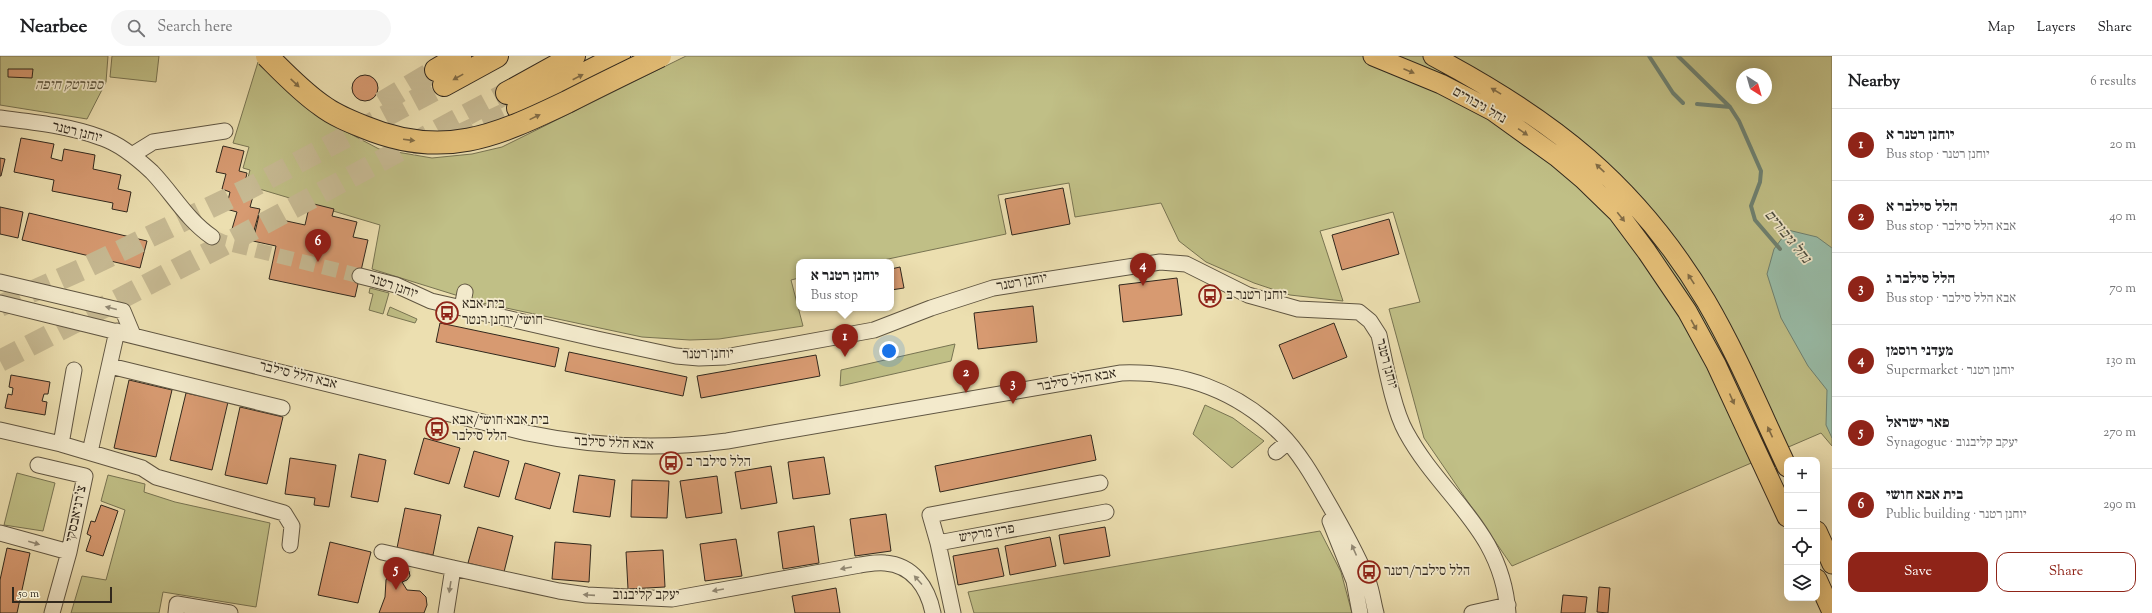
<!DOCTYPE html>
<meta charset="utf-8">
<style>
:root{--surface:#fff;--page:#f6f6f6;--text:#202124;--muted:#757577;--line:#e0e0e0;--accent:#8f2418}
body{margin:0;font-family:"Sorts Mill Goudy","Frank Ruhl Libre",serif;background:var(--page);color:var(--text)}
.controls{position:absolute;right:12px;bottom:12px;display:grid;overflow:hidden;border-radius:8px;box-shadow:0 4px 16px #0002}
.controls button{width:36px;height:36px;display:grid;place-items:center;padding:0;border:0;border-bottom:1px solid var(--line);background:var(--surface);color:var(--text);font:20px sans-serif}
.compass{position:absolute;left:1736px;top:12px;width:36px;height:36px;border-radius:50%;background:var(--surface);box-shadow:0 4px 16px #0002;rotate:143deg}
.scale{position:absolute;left:12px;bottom:10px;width:100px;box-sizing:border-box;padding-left:4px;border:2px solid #31281d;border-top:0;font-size:11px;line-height:14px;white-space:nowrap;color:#31281d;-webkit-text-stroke:3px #f3eacc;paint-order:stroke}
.you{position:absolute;left:889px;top:295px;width:14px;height:14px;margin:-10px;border:3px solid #fff;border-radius:50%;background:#1a73e8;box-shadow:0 0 0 6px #1a73e833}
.badge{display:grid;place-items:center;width:26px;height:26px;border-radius:50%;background:var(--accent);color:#fff;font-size:13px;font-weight:700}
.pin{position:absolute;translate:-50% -33px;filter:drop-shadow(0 1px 2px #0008)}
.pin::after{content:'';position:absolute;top:21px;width:14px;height:12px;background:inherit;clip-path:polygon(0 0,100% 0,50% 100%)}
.popup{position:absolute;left:796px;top:203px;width:98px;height:52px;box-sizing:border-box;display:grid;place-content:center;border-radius:8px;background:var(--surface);filter:drop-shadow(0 1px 3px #0005);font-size:13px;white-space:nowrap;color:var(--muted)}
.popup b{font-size:15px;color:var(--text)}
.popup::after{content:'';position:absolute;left:50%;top:100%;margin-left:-8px;border:8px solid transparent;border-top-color:var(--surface)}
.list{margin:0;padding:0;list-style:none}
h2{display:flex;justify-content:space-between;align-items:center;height:52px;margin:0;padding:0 16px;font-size:17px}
h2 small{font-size:13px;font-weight:400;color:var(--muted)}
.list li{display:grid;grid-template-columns:26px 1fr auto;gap:12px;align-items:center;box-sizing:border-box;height:72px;padding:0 16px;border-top:1px solid var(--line)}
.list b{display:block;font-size:15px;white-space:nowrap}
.list p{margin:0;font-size:13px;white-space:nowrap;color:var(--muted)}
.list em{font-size:13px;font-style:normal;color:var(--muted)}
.actions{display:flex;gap:8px;padding:12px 16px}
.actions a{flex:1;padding:9px 0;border:1px solid var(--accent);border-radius:12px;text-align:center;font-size:14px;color:var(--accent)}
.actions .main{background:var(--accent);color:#fff}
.icon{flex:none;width:22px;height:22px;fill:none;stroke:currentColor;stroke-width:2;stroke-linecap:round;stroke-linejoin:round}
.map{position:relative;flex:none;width:1832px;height:557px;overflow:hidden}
header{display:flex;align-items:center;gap:24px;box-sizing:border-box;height:56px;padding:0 20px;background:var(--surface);border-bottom:1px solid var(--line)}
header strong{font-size:19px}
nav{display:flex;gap:22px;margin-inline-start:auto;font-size:14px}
.search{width:280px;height:36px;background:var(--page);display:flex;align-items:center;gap:10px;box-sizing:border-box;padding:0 14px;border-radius:22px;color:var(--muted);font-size:15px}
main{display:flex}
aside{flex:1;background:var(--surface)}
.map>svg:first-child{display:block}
.green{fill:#c0bf86;stroke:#787452;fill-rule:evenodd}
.water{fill:#99bda9;stroke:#6f8171}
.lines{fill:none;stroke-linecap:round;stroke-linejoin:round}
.stream{stroke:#6f8171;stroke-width:4}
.building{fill:#d79a71;stroke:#31281d}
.minor-tunnel{stroke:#c7ba93;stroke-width:15;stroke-dasharray:15 8;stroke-linecap:butt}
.highway-tunnel{stroke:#c7ba93;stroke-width:22;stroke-dasharray:22 11;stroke-linecap:butt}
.minor-casing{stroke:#605642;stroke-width:17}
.major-casing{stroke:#31281d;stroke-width:21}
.highway-casing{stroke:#31281d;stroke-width:24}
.minor{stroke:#f3eacc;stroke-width:15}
.major{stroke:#e6c078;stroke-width:19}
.highway{stroke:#e6c078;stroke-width:22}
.highway-bridge-casing{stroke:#31281d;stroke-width:24;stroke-linecap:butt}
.highway-bridge{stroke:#e6c078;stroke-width:22}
.oneway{fill:#826c46}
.oneway2{fill:#928974}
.labels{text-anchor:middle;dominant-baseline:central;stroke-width:3.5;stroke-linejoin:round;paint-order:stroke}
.park-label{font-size:14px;font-style:italic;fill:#554e37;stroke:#f3eacc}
.street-label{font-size:14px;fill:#31281d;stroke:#f3eacc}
.poi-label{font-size:14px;fill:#31281d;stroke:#f3eacc;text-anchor:start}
.water-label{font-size:15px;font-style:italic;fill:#4b4d40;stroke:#f3eacc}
</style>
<header>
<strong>Nearbee</strong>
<div class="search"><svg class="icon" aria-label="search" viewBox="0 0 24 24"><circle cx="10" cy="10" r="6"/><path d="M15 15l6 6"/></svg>Search here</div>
<nav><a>Map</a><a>Layers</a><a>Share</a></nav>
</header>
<main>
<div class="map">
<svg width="1832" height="557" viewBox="0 0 1832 557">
<rect width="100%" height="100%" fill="#ecdfb0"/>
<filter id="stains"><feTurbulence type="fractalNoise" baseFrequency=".005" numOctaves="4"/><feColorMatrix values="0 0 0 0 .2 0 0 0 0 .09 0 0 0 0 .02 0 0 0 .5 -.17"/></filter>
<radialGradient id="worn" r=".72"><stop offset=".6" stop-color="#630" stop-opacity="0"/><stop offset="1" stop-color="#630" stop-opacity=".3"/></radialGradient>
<path class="green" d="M0 0H108L106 26 87 63 0 49Z
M112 0H159L156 26 110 21Z
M686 0H1832V390L1821 377 1512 510 1424 382 1389 253 1420 246 1393 156 1320 175 1343 245 1290 239 1254 227 1206 206 1179 185 1161 147 1075 161 1069 127 998 139 1006 178 874 206H799V222L791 224 803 270 719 283 690 284 642 281 478 246 372 213 380 169 246 129 250 114 243 112 249 91 233 87 258 6 324 64 379 93 432 102 472 98 502 91ZM1742 18H1766V42H1742Z
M370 232 389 237 383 258 369 254 373 238 369 237Z
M390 251 417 263 415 267 387 259Z
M955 288 951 305 840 330 841 314Z
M1205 349 1233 362 1264 385 1232 412 1193 378Z
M17 417 55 427 43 475 4 469Z
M108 419 145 428 144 436 175 446 270 467 256 551 163 536 159 557H71L82 520 106 524 125 454 101 445Z
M1320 475 1341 516 1352 557H974L968 536Z"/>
<path class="water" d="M1788 174 1817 181 1832 192V382L1826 369 1827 334 1808 310 1781 262 1767 218 1774 193Z"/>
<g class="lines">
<path class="stream" d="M1649 0 1673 37 1683 47
M1678 0 1730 51 1739 65 1761 115 1760 126 1751 150 1755 164 1780 193
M1697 48 1730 51"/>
</g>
<path class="building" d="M8 13H33L32 22 8 21Z
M352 32a13 13 0 1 1 26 0a13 13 0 1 1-26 0Z
M21 82 54 88 51 102 62 105 64 93 95 99 93 113 121 119 118 133 131 136 127 156 112 153 113 147 52 135 54 124 14 116Z
M223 90 244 95 239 115 247 117 244 131 255 133 250 151 260 153 253 178 232 173 237 156 226 153 230 136 222 133 226 118 216 116Z
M0 102 5 103 1 120H0Z
M1063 132 1070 168 1012 179 1005 143Z
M310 147 334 153 332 160 357 166 353 181 368 184 355 241 269 223 276 190 253 185 259 159 305 169Z
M0 151 23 156 18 182 0 178Z
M29 157 147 185 140 212 22 184Z
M1389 163 1399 198 1342 214 1332 179Z
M900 211 904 232 891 234V213Z
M1177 222 1182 259 1123 266 1119 229Z
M1033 250 1037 286 978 293 974 257Z
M440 267 559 292 555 311 436 286Z
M1334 267 1347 301 1293 323 1279 289Z
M569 296 687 321 683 340 565 315Z
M816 299 820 320 701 342 697 320Z
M11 319 50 326 48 338H44L42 345 47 346 45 359 5 352 8 338 12 339 13 332 9 331Z
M129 324 172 334 156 401 114 392Z
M186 337 228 346 212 414 170 404Z
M240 351 283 361 267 428 225 419Z
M1091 379 1096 404 940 436 935 410Z
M424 382 460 392 449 428 414 418Z
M474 395 509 405 499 441 464 431Z
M359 398 386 404 378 446 351 441Z
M824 401 830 438 793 443 788 406Z
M290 402 336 409 329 451 314 449 315 442 285 438Z
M525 407 560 417 550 453 515 443Z
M771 410 777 447 741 453 735 416Z
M579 419 615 424 610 461 573 456Z
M717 420 722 457 686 462 680 425Z
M632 424 669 425 667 462 631 461Z
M101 449 118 455 103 500 86 495 91 480 87 478 91 465 95 466Z
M405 452 441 459 433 499 397 492Z
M886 458 891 495 855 500 850 463Z
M814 470 819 507 783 513 778 476Z
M478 471 513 480 504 516 468 507Z
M1105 471 1110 500 1064 508 1059 479Z
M1050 481 1056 510 1010 519 1005 490Z
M736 483 742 520 705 525 700 488Z
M330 486 371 496 358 547 318 539Z
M555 486 591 489 589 526 552 523Z
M7 492 30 497 17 557H0V524Z
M998 492 1004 520 958 529 953 500Z
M663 494 665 531 628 533 626 496Z
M401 511 409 515 410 520 407 524 402 526 407 534 420 535 426 541 427 549 424 557H379L385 541 386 524 389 518Z
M1599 531 1610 532 1608 557 1597 556Z
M836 532 840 557H795L792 540Z
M1563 539 1587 541 1585 557H1561Z"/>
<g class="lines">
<path class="minor-tunnel" d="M212 181 223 186 360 220"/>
<path class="highway-tunnel" d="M381 47 436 14
M454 82 518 52
M0 250 83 213 246 134 444 29
M0 305 235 183 507 37"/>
<g class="minor-casing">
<path id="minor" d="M0 62C33 66 70 70 102 82 120 88 138 103 152 116 173 138 187 164 212 181
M132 99 153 86 225 75
M360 220 396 229 431 245 462 252 597 283 676 300 699 302 725 301 874 274 931 252 993 232 1160 206 1186 208 1248 239 1298 253 1359 256 1370 265 1379 279C1385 306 1393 353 1406 376 1442 442 1502 473 1508 557
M0 226 123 255 133 279
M0 247 527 377C594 391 659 394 727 385L1121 317C1181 315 1236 334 1280 377 1301 398 1316 426 1331 452 1344 475 1358 499 1368 525 1372 535 1373 546 1376 557
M462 252 465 236
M110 310 282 352
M0 374 61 388 142 412 156 421 284 457 292 470 290 489
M61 388 74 314
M90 396 117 275
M1276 396 1288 386
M38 409 85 420 69 496 52 557
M1330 465 1354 525 1360 557
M0 477 69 496
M938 487 930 459 1100 427
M382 496 453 512
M176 557 177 548 230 557
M446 557 453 512 559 535 587 539 672 543 860 509C868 508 877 506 885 507 913 509 928 532 933 557
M953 557 938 487 1106 456
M1472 557 1508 549"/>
</g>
<g class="major-casing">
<path id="major" d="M1373 0 1441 28 1493 55 1557 101 1583 123 1618 157 1647 196 1687 255 1716 308 1787 461
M1433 0C1552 63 1636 128 1706 245 1737 298 1761 356 1787 411
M1817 475 1832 508
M1817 523 1832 556"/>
</g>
<g class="highway-casing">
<path id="highway" d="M436 14 460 0
M444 29 497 0
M507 37 574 0
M518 52 619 0"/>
</g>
<use href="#minor" class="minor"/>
<use href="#major" class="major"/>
<use href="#highway" class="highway"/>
<g class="highway-bridge-casing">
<path id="highway-bridge" d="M267 0C284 17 301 35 321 49 334 59 349 65 364 71 443 104 496 80 567 46 598 30 629 15 660 0"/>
</g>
<use href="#highway-bridge" class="highway-bridge"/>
</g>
<defs><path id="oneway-solid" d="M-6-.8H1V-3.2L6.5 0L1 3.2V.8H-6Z"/></defs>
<g class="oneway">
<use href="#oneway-solid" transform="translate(1409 15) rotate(23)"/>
<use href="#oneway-solid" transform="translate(458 21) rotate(151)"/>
<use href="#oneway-solid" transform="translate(578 21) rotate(-27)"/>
<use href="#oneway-solid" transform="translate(295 27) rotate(43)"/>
<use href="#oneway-solid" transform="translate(1496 35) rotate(-149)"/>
<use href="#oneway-solid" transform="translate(535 61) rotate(-26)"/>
<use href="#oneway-solid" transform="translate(1523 76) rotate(35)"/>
<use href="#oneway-solid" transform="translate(409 84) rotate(7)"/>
<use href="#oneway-solid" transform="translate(1600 112) rotate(-137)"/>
<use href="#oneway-solid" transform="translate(1621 161) rotate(51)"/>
<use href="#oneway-solid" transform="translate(1691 223) rotate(-123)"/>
<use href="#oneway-solid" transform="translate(1694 269) rotate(61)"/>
<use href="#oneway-solid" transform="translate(1732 343) rotate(66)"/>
<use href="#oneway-solid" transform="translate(1770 376) rotate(-115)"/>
</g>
<g class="oneway2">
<use href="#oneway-solid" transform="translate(111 252) rotate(-166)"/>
<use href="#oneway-solid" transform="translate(34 487) rotate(16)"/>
<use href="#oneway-solid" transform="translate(1354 494) rotate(-114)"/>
<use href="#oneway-solid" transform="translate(846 512) rotate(170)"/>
<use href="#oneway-solid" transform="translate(918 524) rotate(-132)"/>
<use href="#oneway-solid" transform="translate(450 531) rotate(99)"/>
<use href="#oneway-solid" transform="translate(718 534) rotate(170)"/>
<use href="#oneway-solid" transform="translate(589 539) rotate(-176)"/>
</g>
<defs>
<g id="bus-ring" transform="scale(1.15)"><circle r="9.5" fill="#f3eacc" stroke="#8f2418" stroke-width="1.5"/><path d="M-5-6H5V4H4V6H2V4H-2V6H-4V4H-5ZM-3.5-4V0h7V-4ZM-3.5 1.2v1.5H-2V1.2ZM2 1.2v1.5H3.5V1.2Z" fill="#8f2418"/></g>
</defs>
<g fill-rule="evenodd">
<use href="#bus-ring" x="1210" y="240"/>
<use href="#bus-ring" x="447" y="257"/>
<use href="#bus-ring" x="437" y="373"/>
<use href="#bus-ring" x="671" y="407"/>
<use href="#bus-ring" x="1369" y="516"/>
</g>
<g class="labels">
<g class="park-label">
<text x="69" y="30">ספורטק חיפה</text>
</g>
<g class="street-label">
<text transform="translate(1479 50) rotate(30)">נחל גיבורים</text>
<text transform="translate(77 77) rotate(14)">יוחנן רטנר</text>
<text transform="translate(1022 227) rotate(-10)">יוחנן רטנר</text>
<text transform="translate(393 231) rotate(19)">יוחנן רטנר</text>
<text transform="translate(708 299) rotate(-1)">יוחנן רטנר</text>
<text transform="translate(1386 308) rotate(75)">יוחנן רטנר</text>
<text transform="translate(298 320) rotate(14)">אבא הלל סילבר</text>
<text transform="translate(1077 325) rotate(-10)">אבא הלל סילבר</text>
<text transform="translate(614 388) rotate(3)">אבא הלל סילבר</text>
<text transform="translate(77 458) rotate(-78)">צ'רניאבסקי</text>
<text transform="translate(987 478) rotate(-10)">פרץ מרקיש</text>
<text x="646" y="540">יעקב קליבנוב</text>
</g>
<g class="poi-label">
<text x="1226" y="240">יוחנן רטנר ב</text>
<text x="462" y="249">בית אבא<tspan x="462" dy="16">חושי/יוחנן רנטר</tspan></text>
<text x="452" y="365">בית אבא חושי/אבא<tspan x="452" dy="16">הלל סילבר</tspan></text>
<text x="686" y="407">הלל סילבר ב</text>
<text x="1384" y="516">הלל סילבר/רטנר</text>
</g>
<g class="water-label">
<text transform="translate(1787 181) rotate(51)">נחל גיבורים</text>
</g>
</g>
<rect width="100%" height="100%" filter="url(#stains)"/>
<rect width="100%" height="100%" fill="url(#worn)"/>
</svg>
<div class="controls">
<button>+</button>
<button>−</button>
<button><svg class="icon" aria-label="locate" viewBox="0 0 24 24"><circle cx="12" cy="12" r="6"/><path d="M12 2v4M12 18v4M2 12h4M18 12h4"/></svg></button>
<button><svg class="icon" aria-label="layers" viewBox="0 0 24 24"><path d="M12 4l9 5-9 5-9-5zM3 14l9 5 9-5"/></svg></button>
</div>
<svg class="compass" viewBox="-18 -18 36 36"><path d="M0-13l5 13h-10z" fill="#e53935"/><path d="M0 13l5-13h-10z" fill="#757577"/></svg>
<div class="scale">50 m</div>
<div class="you"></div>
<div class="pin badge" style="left:845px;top:301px">1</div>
<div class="popup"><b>יוחנן רטנר א</b>Bus stop</div>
<div class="pin badge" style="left:966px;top:337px">2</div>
<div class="pin badge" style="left:1013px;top:348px">3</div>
<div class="pin badge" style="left:1143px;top:230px">4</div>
<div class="pin badge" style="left:396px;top:534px">5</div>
<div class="pin badge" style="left:318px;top:206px">6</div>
</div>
<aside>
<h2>Nearby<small>6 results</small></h2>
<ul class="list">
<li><span class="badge">1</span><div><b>יוחנן רטנר א</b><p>Bus stop · יוחנן רטנר</p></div><em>20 m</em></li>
<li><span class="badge">2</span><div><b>הלל סילבר א</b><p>Bus stop · אבא הלל סילבר</p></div><em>40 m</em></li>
<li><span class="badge">3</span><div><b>הלל סילבר ג</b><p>Bus stop · אבא הלל סילבר</p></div><em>70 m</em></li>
<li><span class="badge">4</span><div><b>מעדני רוסמן</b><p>Supermarket · יוחנן רטנר</p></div><em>130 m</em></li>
<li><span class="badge">5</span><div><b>פאר ישראל</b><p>Synagogue · יעקב קליבנוב</p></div><em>270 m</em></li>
<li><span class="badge">6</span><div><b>בית אבא חושי</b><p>Public building · יוחנן רטנר</p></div><em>290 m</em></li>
</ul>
<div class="actions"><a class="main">Save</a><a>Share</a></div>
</aside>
</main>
